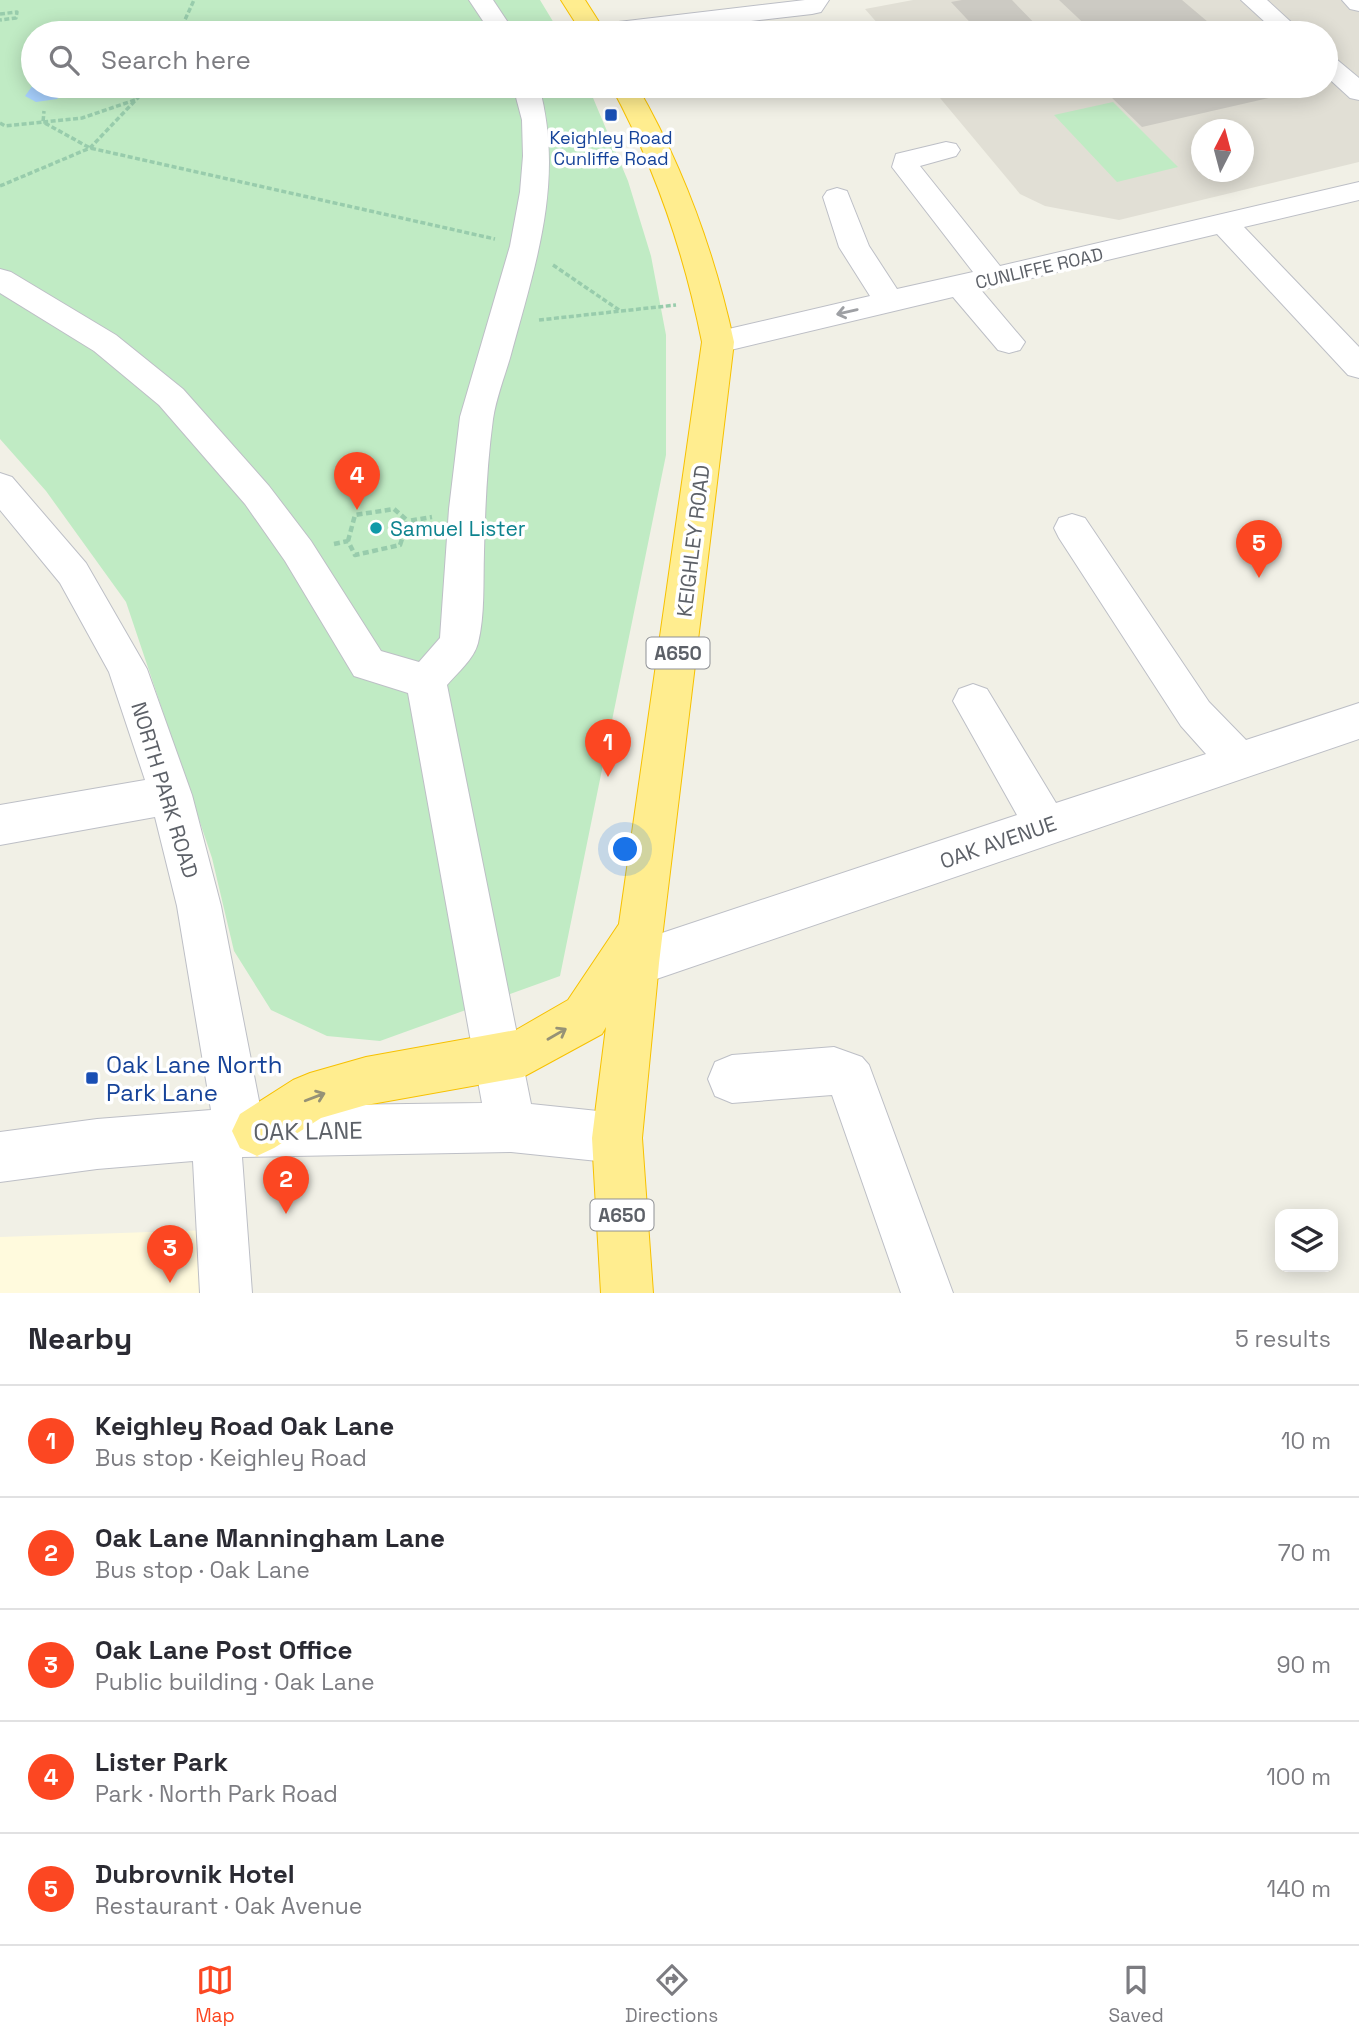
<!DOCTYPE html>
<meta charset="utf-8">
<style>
:root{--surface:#fff;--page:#f2f2f3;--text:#2b2b33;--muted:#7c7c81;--line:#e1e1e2;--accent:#fc4722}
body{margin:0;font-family:"Space Grotesk",sans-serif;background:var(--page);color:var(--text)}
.controls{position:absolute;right:21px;bottom:21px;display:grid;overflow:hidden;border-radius:14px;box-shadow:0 4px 18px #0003}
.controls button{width:63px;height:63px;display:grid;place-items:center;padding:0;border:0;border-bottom:2px solid var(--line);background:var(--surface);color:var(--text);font:35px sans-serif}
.compass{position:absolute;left:1191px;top:119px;width:63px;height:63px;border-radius:50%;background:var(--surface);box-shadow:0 4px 18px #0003;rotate:6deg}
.you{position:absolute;left:626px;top:850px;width:24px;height:24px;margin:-18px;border:5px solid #fff;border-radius:50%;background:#1a73e8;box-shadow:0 0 0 10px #1a73e833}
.badge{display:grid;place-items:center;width:46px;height:46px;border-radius:50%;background:var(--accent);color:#fff;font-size:23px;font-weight:700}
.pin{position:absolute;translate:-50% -58px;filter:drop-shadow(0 2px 4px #0008)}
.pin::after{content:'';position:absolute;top:37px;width:24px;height:21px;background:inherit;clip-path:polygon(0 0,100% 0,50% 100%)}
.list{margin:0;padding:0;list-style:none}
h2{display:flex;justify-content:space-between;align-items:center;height:91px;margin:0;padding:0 28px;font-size:30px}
h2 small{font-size:23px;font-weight:400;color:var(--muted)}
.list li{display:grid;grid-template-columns:46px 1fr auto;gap:21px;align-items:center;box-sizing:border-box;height:112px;padding:0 28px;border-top:2px solid var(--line)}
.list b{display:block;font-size:26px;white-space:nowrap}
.list p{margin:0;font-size:23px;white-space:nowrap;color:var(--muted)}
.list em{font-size:23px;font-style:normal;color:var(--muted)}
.icon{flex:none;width:38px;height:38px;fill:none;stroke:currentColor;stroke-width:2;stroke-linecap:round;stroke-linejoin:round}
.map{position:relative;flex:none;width:1359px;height:1293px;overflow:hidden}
.search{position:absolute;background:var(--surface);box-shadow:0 4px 18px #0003;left:21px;right:21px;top:21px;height:77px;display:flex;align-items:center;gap:18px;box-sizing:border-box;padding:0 24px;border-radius:38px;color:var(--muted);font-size:26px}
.sheet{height:651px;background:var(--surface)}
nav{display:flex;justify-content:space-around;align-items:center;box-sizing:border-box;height:98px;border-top:2px solid var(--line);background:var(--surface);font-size:19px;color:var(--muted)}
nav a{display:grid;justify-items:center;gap:4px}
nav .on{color:var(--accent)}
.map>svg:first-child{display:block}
.commercial{fill:#fffadd}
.education{fill:#e1dfd5;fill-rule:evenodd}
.green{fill:#c0ebc4}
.water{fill:#a8d1ff}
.building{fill:#cccac3}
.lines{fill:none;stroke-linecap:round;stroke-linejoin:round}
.minor-casing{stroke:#bdbfc6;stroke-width:2}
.highway-casing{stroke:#f7c100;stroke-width:2}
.path-far1{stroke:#98ccac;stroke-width:3.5;stroke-dasharray:5 2.5;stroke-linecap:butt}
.path{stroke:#98ccac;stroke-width:4.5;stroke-dasharray:6 3.5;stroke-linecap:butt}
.minor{fill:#fff;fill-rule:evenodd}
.highway{fill:#ffed8f;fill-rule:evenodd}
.oneway{stroke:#9ea0a4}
.oneway2{stroke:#969276}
.transit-dot{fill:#1a4fb4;stroke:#fff;stroke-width:2.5}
.culture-dot{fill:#0f9aa8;stroke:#fff;stroke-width:2.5}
.labels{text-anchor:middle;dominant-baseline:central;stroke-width:7;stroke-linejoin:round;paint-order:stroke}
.far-transit-label{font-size:18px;fill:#164399;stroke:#fff}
.far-street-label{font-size:18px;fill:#5d6168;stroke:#fff}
.shield{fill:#fff;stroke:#8e9095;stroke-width:2}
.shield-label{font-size:19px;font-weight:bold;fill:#5d6168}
.culture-label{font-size:21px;fill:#0d838f;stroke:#fff;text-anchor:start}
.street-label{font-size:21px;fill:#5d6168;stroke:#fff}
.near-transit-label{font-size:24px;fill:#164399;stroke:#fff;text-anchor:start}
.near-street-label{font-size:24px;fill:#5d6168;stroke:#fff}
</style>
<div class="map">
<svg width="1359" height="1293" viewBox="0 0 1359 1293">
<rect width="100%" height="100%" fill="#f1f0e6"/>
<path class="commercial" d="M211 1230 216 1293H0V1237Z"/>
<path class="education" d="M913 0H1359V162L1119 220 1045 206 1020 194 930 86H1326V33H886L865 9ZM1202 130H1244V172H1202Z"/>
<path class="green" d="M0 0H540L560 33H33V86H588L628 181 651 256 666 335V455L560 976 380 1041 327 1036 271 1010 234 951 212 858 126 602 46 491 0 439Z
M1113 102 1178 167 1117 182 1054 115Z"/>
<path class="water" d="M33 85 66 86 67 89 57 99 36 102 25 96Z"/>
<path class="building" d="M962 0H1012L1044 33H980L951 2Z
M1059 0H1182L1221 33H1146L1140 28 1113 33H1094Z
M1028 86H1091V87L1039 98Z
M1152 86H1260L1273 97 1142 127 1109 95Z"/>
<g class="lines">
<g class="minor-casing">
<path id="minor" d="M469 0H493L515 33H491Z
M805 0H829L821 12 812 14 647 33 581 32 584 27 593 25Z
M1241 0H1267L1303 33H1277Z
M1342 0H1359V11L1350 9Z
M1326 55 1335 58 1359 78V100L1350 98 1326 76Z
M513 86H539C565 182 535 265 510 358 504 378 496 399 493 419 487 463 485 508 484 552 483 582 485 615 478 643 474 659 457 673 447 685L531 1104 617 1113 635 1120 642 1138 635 1156 617 1163 511 1152 242 1157 252 1293H200L193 1161 97 1169 0 1182V1132L97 1119 211 1110 177 906 155 817 0 845V805L145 780 109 672 60 583 0 510V473L12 477 86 563 147 669 192 795 221 906 260 1106 482 1103 408 693 354 676 285 561 245 504 159 405 94 351 0 293V269L11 272 116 335 183 389 269 486 311 541 381 651 419 662 440 638 449 509 460 417 510 246 520 192 523 156 522 120Z
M946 142 956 144 960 150 956 156 920 166 1000 266 1359 182V200L1244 227 1359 347V378L1348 375 1217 234 981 290 1025 342 1020 350 1009 353 998 350 953 297 718 353 707 350 702 342 707 334 870 296 839 247 823 197 827 191 837 188 847 191 869 246 897 289 973 272 892 167 896 154Z
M1072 514 1085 518 1209 702 1246 740 1359 703V739L636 986 620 979 613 963 620 947 1017 815 953 701 959 689 973 684 987 689 1056 803 1206 754 1181 726 1059 538 1054 528 1059 518Z
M834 1047 862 1057 869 1065 953 1293H901L832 1095 732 1103 715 1096 708 1079 715 1062 732 1055Z"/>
</g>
<g class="highway-casing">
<path id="highway" d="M561 0H585L606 33H582Z
M611 86H637C683 166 714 251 734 342L659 963 642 1138 653 1293H601L592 1138 606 1027 602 1034 523 1077 366 1105 321 1118 274 1148 257 1156 240 1148 232 1131 240 1114 293 1080 310 1073 366 1057 516 1030 568 1000 619 924 702 342C684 252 655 167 611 86Z"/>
</g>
<path class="path-far1" d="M0 14 17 12 16 18 0 20
M179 33 194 0
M135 100 82 118 43 122 90 148 495 239
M0 123 5 126 43 122 44 111
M0 186 90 148 149 86
M553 265 619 310
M539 320 676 305"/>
<path class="path" d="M348 541 355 515 394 509 408 521
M334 544 348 541 355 555 400 545 408 521 432 517"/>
<use href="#minor" class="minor"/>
<use href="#highway" class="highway"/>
</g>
<defs><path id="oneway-shaft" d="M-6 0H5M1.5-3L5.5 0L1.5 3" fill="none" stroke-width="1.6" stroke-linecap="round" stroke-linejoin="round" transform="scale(1.75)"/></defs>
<use class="oneway" href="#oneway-shaft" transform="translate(847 312) rotate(167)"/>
<g class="oneway2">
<use href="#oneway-shaft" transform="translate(557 1034) rotate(-30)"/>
<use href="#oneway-shaft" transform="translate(315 1097) rotate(-21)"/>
</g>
<g class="transit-dot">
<rect x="604" y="108" width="14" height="14" rx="3.5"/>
<rect x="85" y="1071" width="14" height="14" rx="3.5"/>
</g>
<circle class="culture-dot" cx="376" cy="528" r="7"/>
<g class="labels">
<g class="far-transit-label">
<text x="611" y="137">Keighley Road<tspan x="611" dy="21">Cunliffe Road</tspan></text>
</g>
<g class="far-street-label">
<text transform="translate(1039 268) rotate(-13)">CUNLIFFE ROAD</text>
</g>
<g class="shield">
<rect x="646.5" y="637.5" width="63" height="31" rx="5"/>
<rect x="590.5" y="1199.5" width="63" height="31" rx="5"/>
</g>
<g class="shield-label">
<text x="678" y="653">A650</text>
<text x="622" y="1215">A650</text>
</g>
<g class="culture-label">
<text x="390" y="528">Samuel Lister</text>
</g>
<g class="street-label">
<text transform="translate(693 541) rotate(-83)">KEIGHLEY ROAD</text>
<text transform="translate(165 790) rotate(73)">NORTH PARK ROAD</text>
<text transform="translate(998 842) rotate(-19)">OAK AVENUE</text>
</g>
<g class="near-transit-label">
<text x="106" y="1064">Oak Lane North<tspan x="106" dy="28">Park Lane</tspan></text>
</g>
<g class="near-street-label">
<text transform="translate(308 1131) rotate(-1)">OAK LANE</text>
</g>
</g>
</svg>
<div class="controls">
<button><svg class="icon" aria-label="layers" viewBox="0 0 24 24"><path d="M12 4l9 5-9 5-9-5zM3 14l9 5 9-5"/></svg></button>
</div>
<svg class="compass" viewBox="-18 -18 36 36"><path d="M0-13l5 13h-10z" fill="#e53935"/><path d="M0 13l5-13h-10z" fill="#7c7c81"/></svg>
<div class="you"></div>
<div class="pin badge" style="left:608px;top:777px">1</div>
<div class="pin badge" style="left:286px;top:1214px">2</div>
<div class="pin badge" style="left:170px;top:1283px">3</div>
<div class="pin badge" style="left:357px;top:510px">4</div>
<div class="pin badge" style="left:1259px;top:578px">5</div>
<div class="search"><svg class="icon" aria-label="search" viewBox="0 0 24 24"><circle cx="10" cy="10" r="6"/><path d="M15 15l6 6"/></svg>Search here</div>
</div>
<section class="sheet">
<h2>Nearby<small>5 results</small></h2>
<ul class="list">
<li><span class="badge">1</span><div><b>Keighley Road Oak Lane</b><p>Bus stop · Keighley Road</p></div><em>10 m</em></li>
<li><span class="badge">2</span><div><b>Oak Lane Manningham Lane</b><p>Bus stop · Oak Lane</p></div><em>70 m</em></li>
<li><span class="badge">3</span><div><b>Oak Lane Post Office</b><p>Public building · Oak Lane</p></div><em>90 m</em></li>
<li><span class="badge">4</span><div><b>Lister Park</b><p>Park · North Park Road</p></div><em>100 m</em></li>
<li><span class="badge">5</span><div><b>Dubrovnik Hotel</b><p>Restaurant · Oak Avenue</p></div><em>140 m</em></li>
</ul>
</section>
<nav>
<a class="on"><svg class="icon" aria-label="map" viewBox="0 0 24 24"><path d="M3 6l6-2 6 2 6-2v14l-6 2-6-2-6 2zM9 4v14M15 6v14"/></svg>Map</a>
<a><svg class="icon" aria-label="directions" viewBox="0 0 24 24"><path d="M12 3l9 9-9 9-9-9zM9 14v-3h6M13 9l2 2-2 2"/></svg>Directions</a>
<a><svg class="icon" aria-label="saved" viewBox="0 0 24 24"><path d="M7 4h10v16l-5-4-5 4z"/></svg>Saved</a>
</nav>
